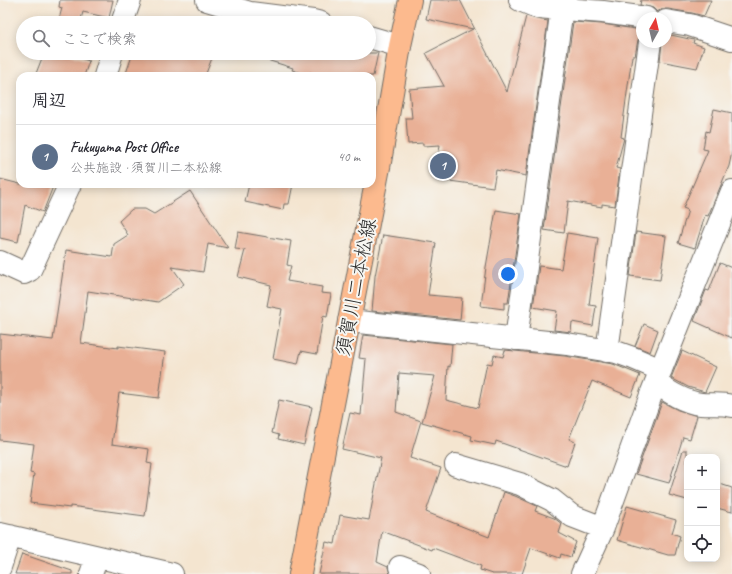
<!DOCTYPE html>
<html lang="ja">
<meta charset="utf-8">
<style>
:root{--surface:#fff;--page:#f7f7f7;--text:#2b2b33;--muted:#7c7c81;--line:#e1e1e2;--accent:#0b8043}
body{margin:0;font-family:Caveat,"Klee One",sans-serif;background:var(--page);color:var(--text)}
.controls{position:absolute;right:12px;bottom:12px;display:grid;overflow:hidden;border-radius:8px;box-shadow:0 2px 10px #0003}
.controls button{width:36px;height:36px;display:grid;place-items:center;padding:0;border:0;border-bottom:1px solid var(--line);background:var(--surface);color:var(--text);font:20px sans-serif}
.compass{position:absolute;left:636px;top:12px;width:36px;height:36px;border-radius:50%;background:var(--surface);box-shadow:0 2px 10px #0003;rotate:8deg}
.you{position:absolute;left:508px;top:274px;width:14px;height:14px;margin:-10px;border:3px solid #fff;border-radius:50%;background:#1a73e8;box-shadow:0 0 0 6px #1a73e833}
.badge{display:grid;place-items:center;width:26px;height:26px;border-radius:50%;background:var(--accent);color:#fff;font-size:13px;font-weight:700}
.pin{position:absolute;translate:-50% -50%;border:2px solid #fff;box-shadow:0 1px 4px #0006}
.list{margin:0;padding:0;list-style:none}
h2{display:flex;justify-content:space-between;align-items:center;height:52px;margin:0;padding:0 16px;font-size:17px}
h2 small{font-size:13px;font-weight:400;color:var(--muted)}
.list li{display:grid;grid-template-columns:26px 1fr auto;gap:12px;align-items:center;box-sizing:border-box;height:64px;padding:0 16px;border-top:1px solid var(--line)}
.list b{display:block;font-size:15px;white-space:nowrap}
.list p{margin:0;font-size:13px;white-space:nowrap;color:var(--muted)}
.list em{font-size:13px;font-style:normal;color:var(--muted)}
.icon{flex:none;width:22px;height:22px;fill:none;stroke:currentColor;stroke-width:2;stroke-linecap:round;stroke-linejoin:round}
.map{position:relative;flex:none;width:732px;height:574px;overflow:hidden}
.search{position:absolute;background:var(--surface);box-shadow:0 2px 10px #0003;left:16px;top:16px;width:360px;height:44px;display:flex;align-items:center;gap:10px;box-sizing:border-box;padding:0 14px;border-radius:22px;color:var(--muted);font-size:15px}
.panel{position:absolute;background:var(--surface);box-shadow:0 2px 10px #0003;left:16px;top:72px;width:360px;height:116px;border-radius:12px}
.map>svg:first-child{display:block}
.building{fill:#e9b096}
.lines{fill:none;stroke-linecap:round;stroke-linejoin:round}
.minor-casing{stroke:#716c65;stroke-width:24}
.major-casing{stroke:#716c65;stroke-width:24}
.minor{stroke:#fff;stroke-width:22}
.major{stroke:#fcba8e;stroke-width:22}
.labels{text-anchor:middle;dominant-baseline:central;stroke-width:4;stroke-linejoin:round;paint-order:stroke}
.street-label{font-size:20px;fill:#2b2b2b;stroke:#f6f6f2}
</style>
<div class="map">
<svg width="732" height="574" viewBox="0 0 732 574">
<rect width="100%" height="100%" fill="#f6f6f2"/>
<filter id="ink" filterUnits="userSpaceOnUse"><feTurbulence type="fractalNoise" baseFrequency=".025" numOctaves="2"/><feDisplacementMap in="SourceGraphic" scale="8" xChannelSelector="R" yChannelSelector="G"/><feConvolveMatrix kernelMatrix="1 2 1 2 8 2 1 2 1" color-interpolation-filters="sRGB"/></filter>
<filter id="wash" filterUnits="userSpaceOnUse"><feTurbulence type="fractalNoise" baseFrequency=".012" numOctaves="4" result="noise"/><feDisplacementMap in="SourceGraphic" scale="16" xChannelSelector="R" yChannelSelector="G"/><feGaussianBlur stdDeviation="0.9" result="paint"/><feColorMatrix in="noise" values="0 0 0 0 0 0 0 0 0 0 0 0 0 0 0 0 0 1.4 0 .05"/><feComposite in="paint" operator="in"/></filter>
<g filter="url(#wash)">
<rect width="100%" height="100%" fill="#f4e5d0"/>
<g id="blocks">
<path class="building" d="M60 0H113L109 18 83 12 80 23H58L62 8 59 7Z
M430 0H460L507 92 526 16 536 19 548 21 526 176 496 170 493 187 435 179 440 145 423 146V143L408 144 406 118H412L409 89 444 86 426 53 473 29 426 19Z
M641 0H711L704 16 692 13 668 9H662L657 12 653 8 640 5Z
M573 22 602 24 642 30V33L638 40 635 56H632L621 137 624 138 616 168 620 169 615 206 602 204V207L568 201 564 233 544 230Z
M666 34 694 40 693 43 704 47 697 68 660 61 662 42H666Z
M44 53H64L89 61 84 76H35Z
M133 53H214L205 76H125Z
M258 53H378L373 76H321L310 72 309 75 292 70 293 68 257 57Z
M714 109 732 113V152L729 166 708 216 705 215 695 248 678 243 688 210 683 208 708 150 703 149 706 131 709 132Z
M0 179 20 184H54L43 212 25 205 18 242 0 238Z
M249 184H293L289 204H284L283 210 245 202Z
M190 191 228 248 208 244 203 272 172 267 184 284 158 302 88 291 81 343 118 348V346L165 352 159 398 119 393 112 444 149 449 147 463 152 464 145 516 70 506V508L30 503 34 474 30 473 34 444 0 440V334L53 340 66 250 112 257 114 244 128 235 119 221 132 209H145L154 214Z
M496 210 521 214 508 303H504V309L481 306 486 267Z
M238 232 291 241 287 265 291 266 287 281 322 287 321 293 331 294 327 317 323 316 317 354 301 351 298 364 273 359 282 309 267 306 271 285 238 277 245 250 235 249Z
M636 232 666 236 660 280 630 276Z
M567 233 598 238 589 305 596 306 593 326 572 322 571 332 554 330 557 311 533 307 539 266 561 269Z
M383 235 436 243 428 295 462 298 460 320 372 311 375 276Z
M720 263 732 268V338L694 321 706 290 709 291Z
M644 324 658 330 650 352 635 346Z
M363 335 452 344 450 367 448 366 446 400 478 408 487 363 492 364 494 355 503 357 505 350 565 356 613 364 640 375 631 397 592 381 569 439 575 442 567 466 496 441 495 445 471 440 472 436 422 422 435 376 399 373 396 412 421 421 410 458 441 468 426 512 489 537 504 492 515 496 537 506 535 511 554 518 562 524 559 533 576 542 571 557 561 554 560 558 531 548 522 574H492L480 570 481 566 433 548 432 550 382 531 377 562 388 567 390 574H319L326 542 335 544 340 515 369 520 381 458 342 449 350 413 361 415 366 359 359 358Z
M682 351 716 367 705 392 688 387 671 378Z
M279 400 312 407 304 445 278 439 279 435 272 433Z
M662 402 678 410 697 416 690 439 683 437 669 483 636 474Z
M683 450H687V500L669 495Z
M717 483 732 488V512L717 508Z
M627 506 676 520 672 533 680 536 675 555H668L617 540Z
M22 554 72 571V574H15Z"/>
</g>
</g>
<g filter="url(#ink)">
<use href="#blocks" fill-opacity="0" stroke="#716c65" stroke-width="1"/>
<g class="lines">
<g class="minor-casing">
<path id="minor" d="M207 0 250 13 313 21 321 23
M520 0 537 7 603 12 646 18
M666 21 690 25 732 39
M122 23 130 0
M369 37 400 46
M105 76 112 53
M0 262 24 273 30 270 70 184
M349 321 567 344 616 352 633 358 661 370
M516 339 562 8
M607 351 650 42
M656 383C669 392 684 402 701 404 711 405 721 403 732 406
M456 465 520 484 552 500 572 516 603 528
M0 534 172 574
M0 567 10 536
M400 567 419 574
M91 574 97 557
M582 574 603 528 652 392 732 191"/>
</g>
<g class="major-casing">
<path id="major" d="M300 574 380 162 400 46 410 0"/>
</g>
<use href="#minor" class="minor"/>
<use href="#major" class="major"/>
</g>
</g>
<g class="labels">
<g class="street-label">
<text transform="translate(356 287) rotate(-79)">須賀川二本松線</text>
</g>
</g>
</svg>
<div class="controls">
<button>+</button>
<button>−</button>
<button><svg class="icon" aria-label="locate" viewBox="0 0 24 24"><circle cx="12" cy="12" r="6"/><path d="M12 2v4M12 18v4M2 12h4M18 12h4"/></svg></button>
</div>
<svg class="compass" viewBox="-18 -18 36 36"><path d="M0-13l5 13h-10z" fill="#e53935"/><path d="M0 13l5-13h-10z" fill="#7c7c81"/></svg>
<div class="you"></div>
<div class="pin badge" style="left:443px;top:166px;background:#5c6f8a">1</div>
<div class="search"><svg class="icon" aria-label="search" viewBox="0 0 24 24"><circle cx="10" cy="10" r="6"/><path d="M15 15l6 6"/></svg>ここで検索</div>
<section class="panel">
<h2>周辺<small></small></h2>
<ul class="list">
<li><span class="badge" style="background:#5c6f8a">1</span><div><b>Fukuyama Post Office</b><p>公共施設 · 須賀川二本松線</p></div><em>40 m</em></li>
</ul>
</section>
</div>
